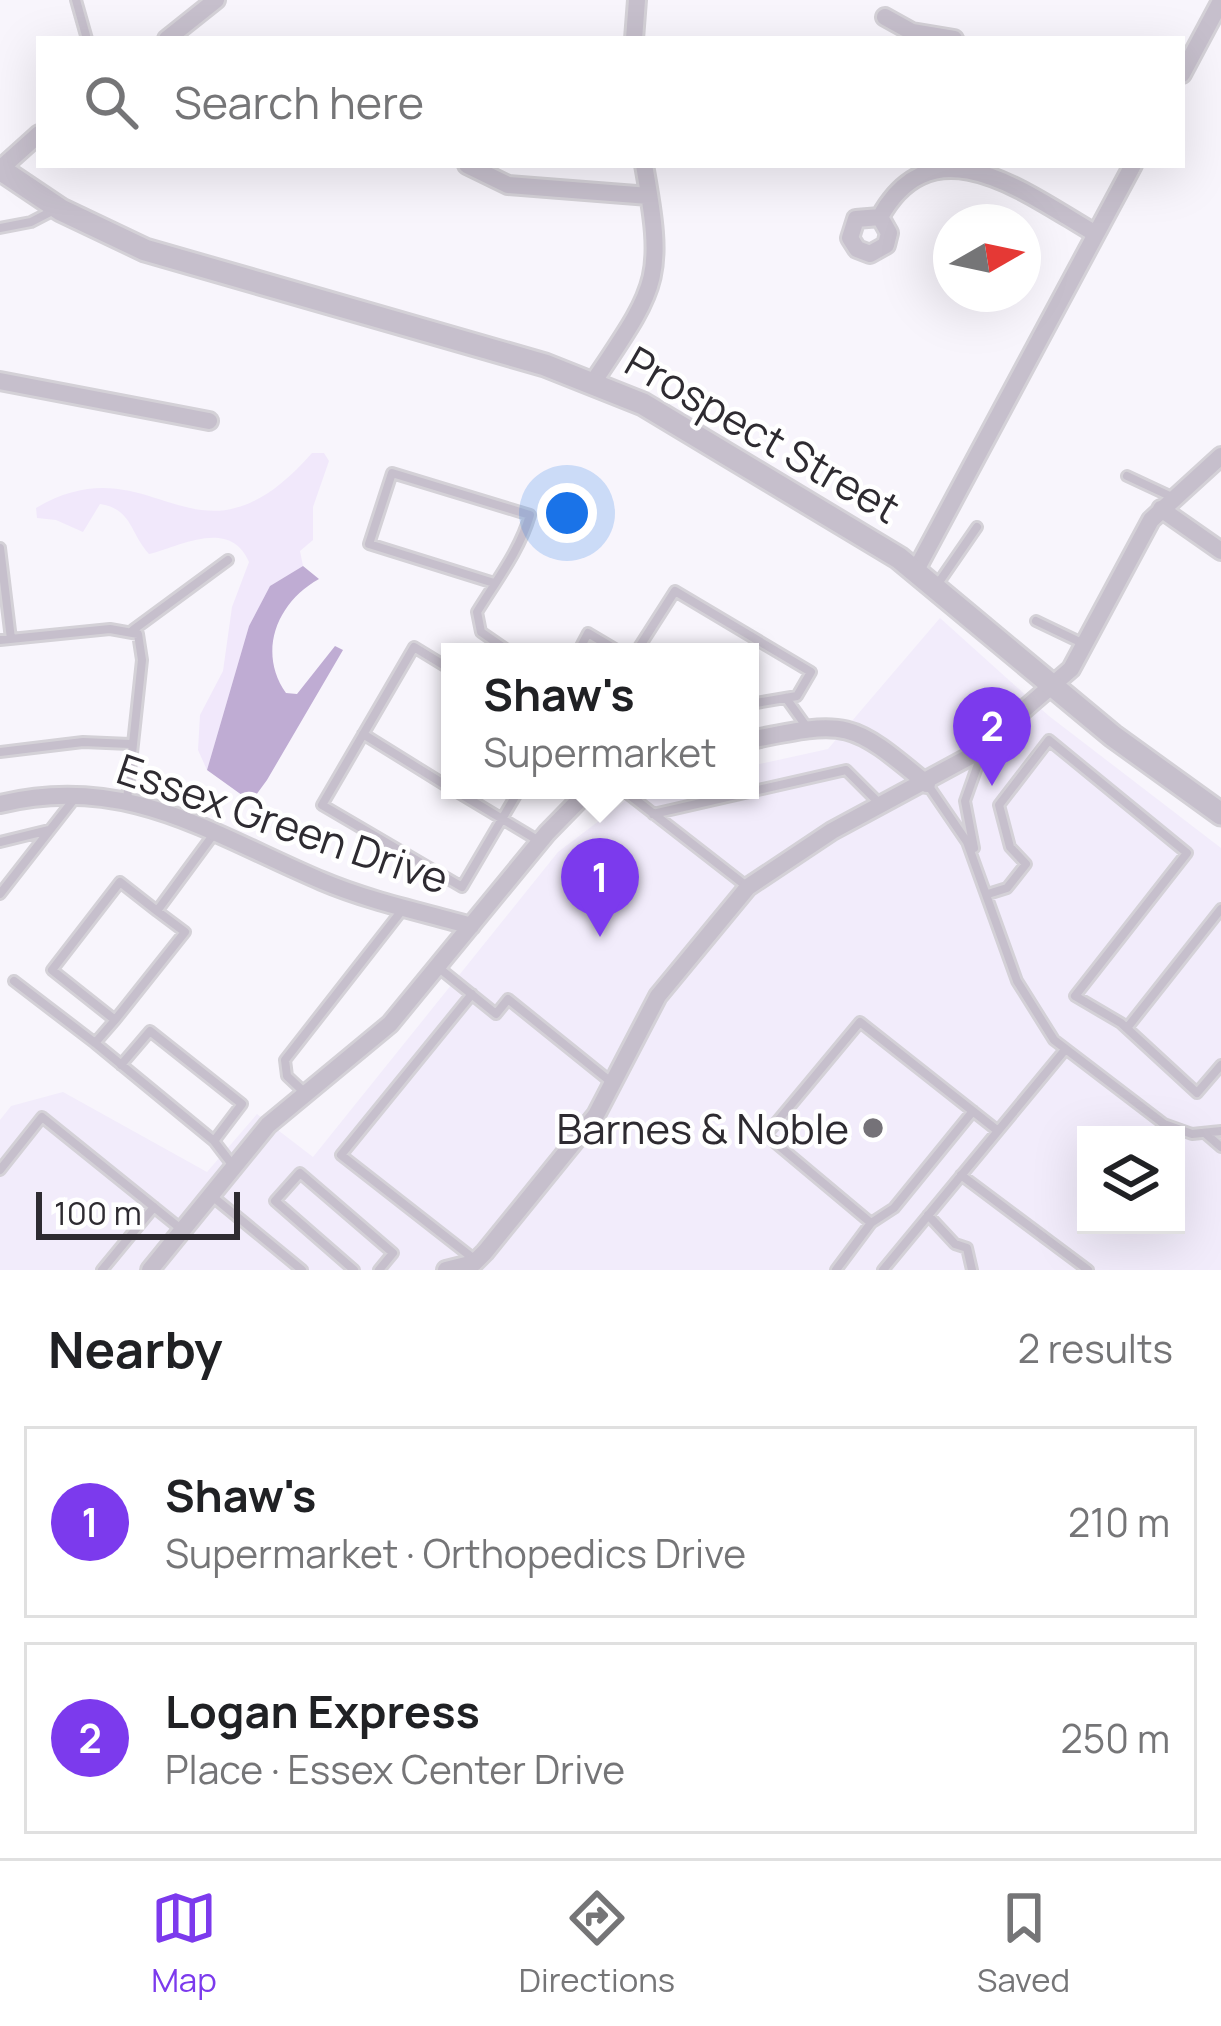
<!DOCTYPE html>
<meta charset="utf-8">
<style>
:root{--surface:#fff;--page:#f6f6f6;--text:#202124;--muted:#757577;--line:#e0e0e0;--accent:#7c3aed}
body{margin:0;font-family:Manrope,sans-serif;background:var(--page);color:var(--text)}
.controls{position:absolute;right:36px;bottom:36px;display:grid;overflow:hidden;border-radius:0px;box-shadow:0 12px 48px #0002}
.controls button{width:108px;height:108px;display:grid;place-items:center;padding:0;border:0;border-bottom:3px solid var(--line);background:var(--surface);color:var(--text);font:60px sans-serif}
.compass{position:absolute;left:933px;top:204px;width:108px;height:108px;border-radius:50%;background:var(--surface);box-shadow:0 12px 48px #0002;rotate:81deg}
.scale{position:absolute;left:36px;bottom:30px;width:204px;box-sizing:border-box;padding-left:12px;border:6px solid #2e2b31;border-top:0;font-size:33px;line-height:42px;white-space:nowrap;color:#2e2b31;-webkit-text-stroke:9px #fff;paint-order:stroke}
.you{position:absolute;left:567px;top:513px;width:42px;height:42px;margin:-30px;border:9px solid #fff;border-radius:50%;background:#1a73e8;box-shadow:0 0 0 18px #1a73e833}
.badge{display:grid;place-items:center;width:78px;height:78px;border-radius:50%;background:var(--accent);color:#fff;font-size:39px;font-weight:700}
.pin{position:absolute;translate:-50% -99px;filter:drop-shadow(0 3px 6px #0008)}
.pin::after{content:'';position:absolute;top:63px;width:42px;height:36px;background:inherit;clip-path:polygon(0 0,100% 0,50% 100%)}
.popup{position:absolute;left:441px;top:643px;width:318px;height:156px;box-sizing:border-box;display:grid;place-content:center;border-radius:0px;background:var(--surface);filter:drop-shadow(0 3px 9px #0005);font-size:39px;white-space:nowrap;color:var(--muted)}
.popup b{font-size:45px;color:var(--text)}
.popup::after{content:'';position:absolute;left:50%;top:100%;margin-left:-24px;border:24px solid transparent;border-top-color:var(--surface)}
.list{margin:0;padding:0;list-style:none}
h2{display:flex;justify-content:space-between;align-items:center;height:156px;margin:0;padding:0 48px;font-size:51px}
h2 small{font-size:39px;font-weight:400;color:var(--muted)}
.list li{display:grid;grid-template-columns:78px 1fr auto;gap:36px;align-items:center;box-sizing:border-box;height:192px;margin:0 24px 24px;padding:0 24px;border:3px solid var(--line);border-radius:0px}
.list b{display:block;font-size:45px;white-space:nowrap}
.list p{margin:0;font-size:39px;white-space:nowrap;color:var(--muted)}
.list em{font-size:39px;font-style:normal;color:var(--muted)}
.icon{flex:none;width:66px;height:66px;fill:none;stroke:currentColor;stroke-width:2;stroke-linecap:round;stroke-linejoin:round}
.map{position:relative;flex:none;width:1221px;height:1270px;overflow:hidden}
.search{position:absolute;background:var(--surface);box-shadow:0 12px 48px #0002;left:36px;right:36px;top:36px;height:132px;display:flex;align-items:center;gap:30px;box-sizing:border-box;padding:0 42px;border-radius:0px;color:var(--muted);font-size:45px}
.sheet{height:588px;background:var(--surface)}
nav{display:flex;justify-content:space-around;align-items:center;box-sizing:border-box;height:168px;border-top:3px solid var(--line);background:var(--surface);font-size:33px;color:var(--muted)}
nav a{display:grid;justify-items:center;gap:6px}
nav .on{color:var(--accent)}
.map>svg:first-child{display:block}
.built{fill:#f2ecfb;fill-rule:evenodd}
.green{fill:#f1e8fb}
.water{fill:#bfacd3}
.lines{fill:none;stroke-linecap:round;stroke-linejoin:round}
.service-casing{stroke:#d4d1d7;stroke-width:14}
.minor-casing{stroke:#d4d1d7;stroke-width:22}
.tertiary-casing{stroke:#d4d1d7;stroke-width:27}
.service{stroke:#c6bfcc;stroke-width:8}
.minor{stroke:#c6bfcc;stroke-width:16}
.tertiary{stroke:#c6bfcc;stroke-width:21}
.poi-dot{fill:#757278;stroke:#fff;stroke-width:4.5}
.labels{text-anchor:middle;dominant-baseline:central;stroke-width:9;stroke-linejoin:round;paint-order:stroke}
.street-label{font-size:42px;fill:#2e2b31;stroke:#fff}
.poi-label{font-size:42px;fill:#2e2b31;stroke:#fff;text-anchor:end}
</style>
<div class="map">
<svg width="1221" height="1270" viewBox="0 0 1221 1270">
<rect width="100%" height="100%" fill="#f8f5fc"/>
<path class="built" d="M940 618 1049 716 1221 848V1270H0V1120L11 1106 63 1092 207 1172 257 1114 313 1157 558 852 637 792 750 790V766L828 749ZM1086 1135H1176V1225H1086Z"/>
<path class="green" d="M312 453H324L329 461 313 507V540L300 551 303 566 270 586 249 626 207 770 198 750 200 715 223 671 232 607 249 562C230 517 179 547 149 554 130 533 132 509 100 504L83 532 56 520 37 518 36 508C155 438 195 586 312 453Z"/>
<path class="water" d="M303 566 319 579C277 602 257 652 286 693L297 694 335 646 343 650 267 780 253 799 246 798 207 770 249 626 270 586Z"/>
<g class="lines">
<g class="service-casing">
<path id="service" d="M76 0 87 39
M0 228 31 222 56 209
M1127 476 1172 497
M0 548 11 639
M494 583 369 544 392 473 530 515C520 550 496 581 477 612L481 632 510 652
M937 585 977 527
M1036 621 1082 643
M133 630 228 560
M0 640 110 629 138 634 142 660 127 800
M578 652 588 633 620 652
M636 652 675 591 811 672 797 696 750 704
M450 669 414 647 322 805 462 887 519 790
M786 698 806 726
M363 734 450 788
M0 752 83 742 130 744
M928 785 967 842 1017 981 1054 1040 1164 1124 1192 1134 1221 1131
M454 790 539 841
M623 790 745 885
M653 814 846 770 879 803
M0 842 49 830
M974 848 965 801 982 753
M0 894 75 798
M988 894 1007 888 1026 864 1010 847 999 805 1049 740 1187 853 1075 996 1121 1023 1197 1093 1221 1065
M157 911 185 932 115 1020 52 970 120 882 157 911 216 831
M439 968 496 1014 508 999 611 1082
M14 981 95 1043
M472 994 341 1155 474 1259
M115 1020 95 1043 214 1141 242 1104 150 1031 121 1065
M1127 1028 1221 909
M304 1092 287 1076 285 1060 403 909
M1206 1134 1221 1147
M214 1141 234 1167
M0 1170 42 1117 181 1229
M961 1175 1088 1270
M212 1196 302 1270
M928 1215 955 1244 967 1248 972 1270
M871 1223 894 1208 973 1111
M102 1270 154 1207
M354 1270 275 1201 300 1173 393 1253 379 1270
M836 1270 871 1223 766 1135 860 1022 998 1131
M883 1270 1064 1051"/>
</g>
<g class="minor-casing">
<path id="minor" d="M885 17 912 32 954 39
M167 39 216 0
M634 39 637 0
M1182 74 1221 1
M467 165 508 185 649 196
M0 169 39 134
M880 217 889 233 886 245 870 254 857 249 850 238 856 219 880 217C934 119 1028 195 1096 234
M0 381 209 421
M594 381C658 285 665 280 644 165
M1161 509 1221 551
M916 570 1133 165
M750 740C848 720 850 720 927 784
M0 804C126 773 211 834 322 881 369 901 422 912 471 926
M150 1270 268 1125 390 1024 547 833 589 790
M446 1270 474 1263 485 1252 596 1115 658 996 748 887 832 831 969 757 1071 669 1151 520 1221 456"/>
</g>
<g class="tertiary-casing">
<path id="tertiary" d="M0 169 61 210 145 250 545 365 643 404 899 558 1113 736 1221 814"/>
</g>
<use href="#service" class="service"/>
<use href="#minor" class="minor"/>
<use href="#tertiary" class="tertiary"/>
</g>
<circle class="poi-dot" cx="873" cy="1128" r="12"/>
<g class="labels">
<g class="street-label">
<text transform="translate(763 434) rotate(30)">Prospect Street</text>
<text transform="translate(283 823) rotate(19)">Essex Green Drive</text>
</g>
<g class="poi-label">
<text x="849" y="1128">Barnes &amp; Noble</text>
</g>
</g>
</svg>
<div class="controls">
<button><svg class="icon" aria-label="layers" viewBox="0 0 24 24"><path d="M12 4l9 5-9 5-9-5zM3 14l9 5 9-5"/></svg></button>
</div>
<svg class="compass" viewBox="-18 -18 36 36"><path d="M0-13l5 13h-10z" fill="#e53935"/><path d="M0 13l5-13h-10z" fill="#757577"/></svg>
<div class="scale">100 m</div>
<div class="you"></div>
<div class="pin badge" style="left:600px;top:937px">1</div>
<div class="popup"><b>Shaw's</b>Supermarket</div>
<div class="pin badge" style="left:992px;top:786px">2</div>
<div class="search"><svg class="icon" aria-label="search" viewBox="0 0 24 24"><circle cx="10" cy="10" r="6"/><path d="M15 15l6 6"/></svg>Search here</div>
</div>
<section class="sheet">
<h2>Nearby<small>2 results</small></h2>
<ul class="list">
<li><span class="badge">1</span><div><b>Shaw's</b><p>Supermarket · Orthopedics Drive</p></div><em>210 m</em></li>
<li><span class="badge">2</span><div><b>Logan Express</b><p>Place · Essex Center Drive</p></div><em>250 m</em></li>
</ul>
</section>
<nav>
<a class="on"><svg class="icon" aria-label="map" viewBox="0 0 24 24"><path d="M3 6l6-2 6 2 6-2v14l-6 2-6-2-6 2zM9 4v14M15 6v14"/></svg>Map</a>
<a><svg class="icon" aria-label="directions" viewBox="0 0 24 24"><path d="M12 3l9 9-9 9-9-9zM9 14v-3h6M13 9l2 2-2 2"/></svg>Directions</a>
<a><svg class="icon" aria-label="saved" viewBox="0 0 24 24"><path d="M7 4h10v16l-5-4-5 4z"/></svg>Saved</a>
</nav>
